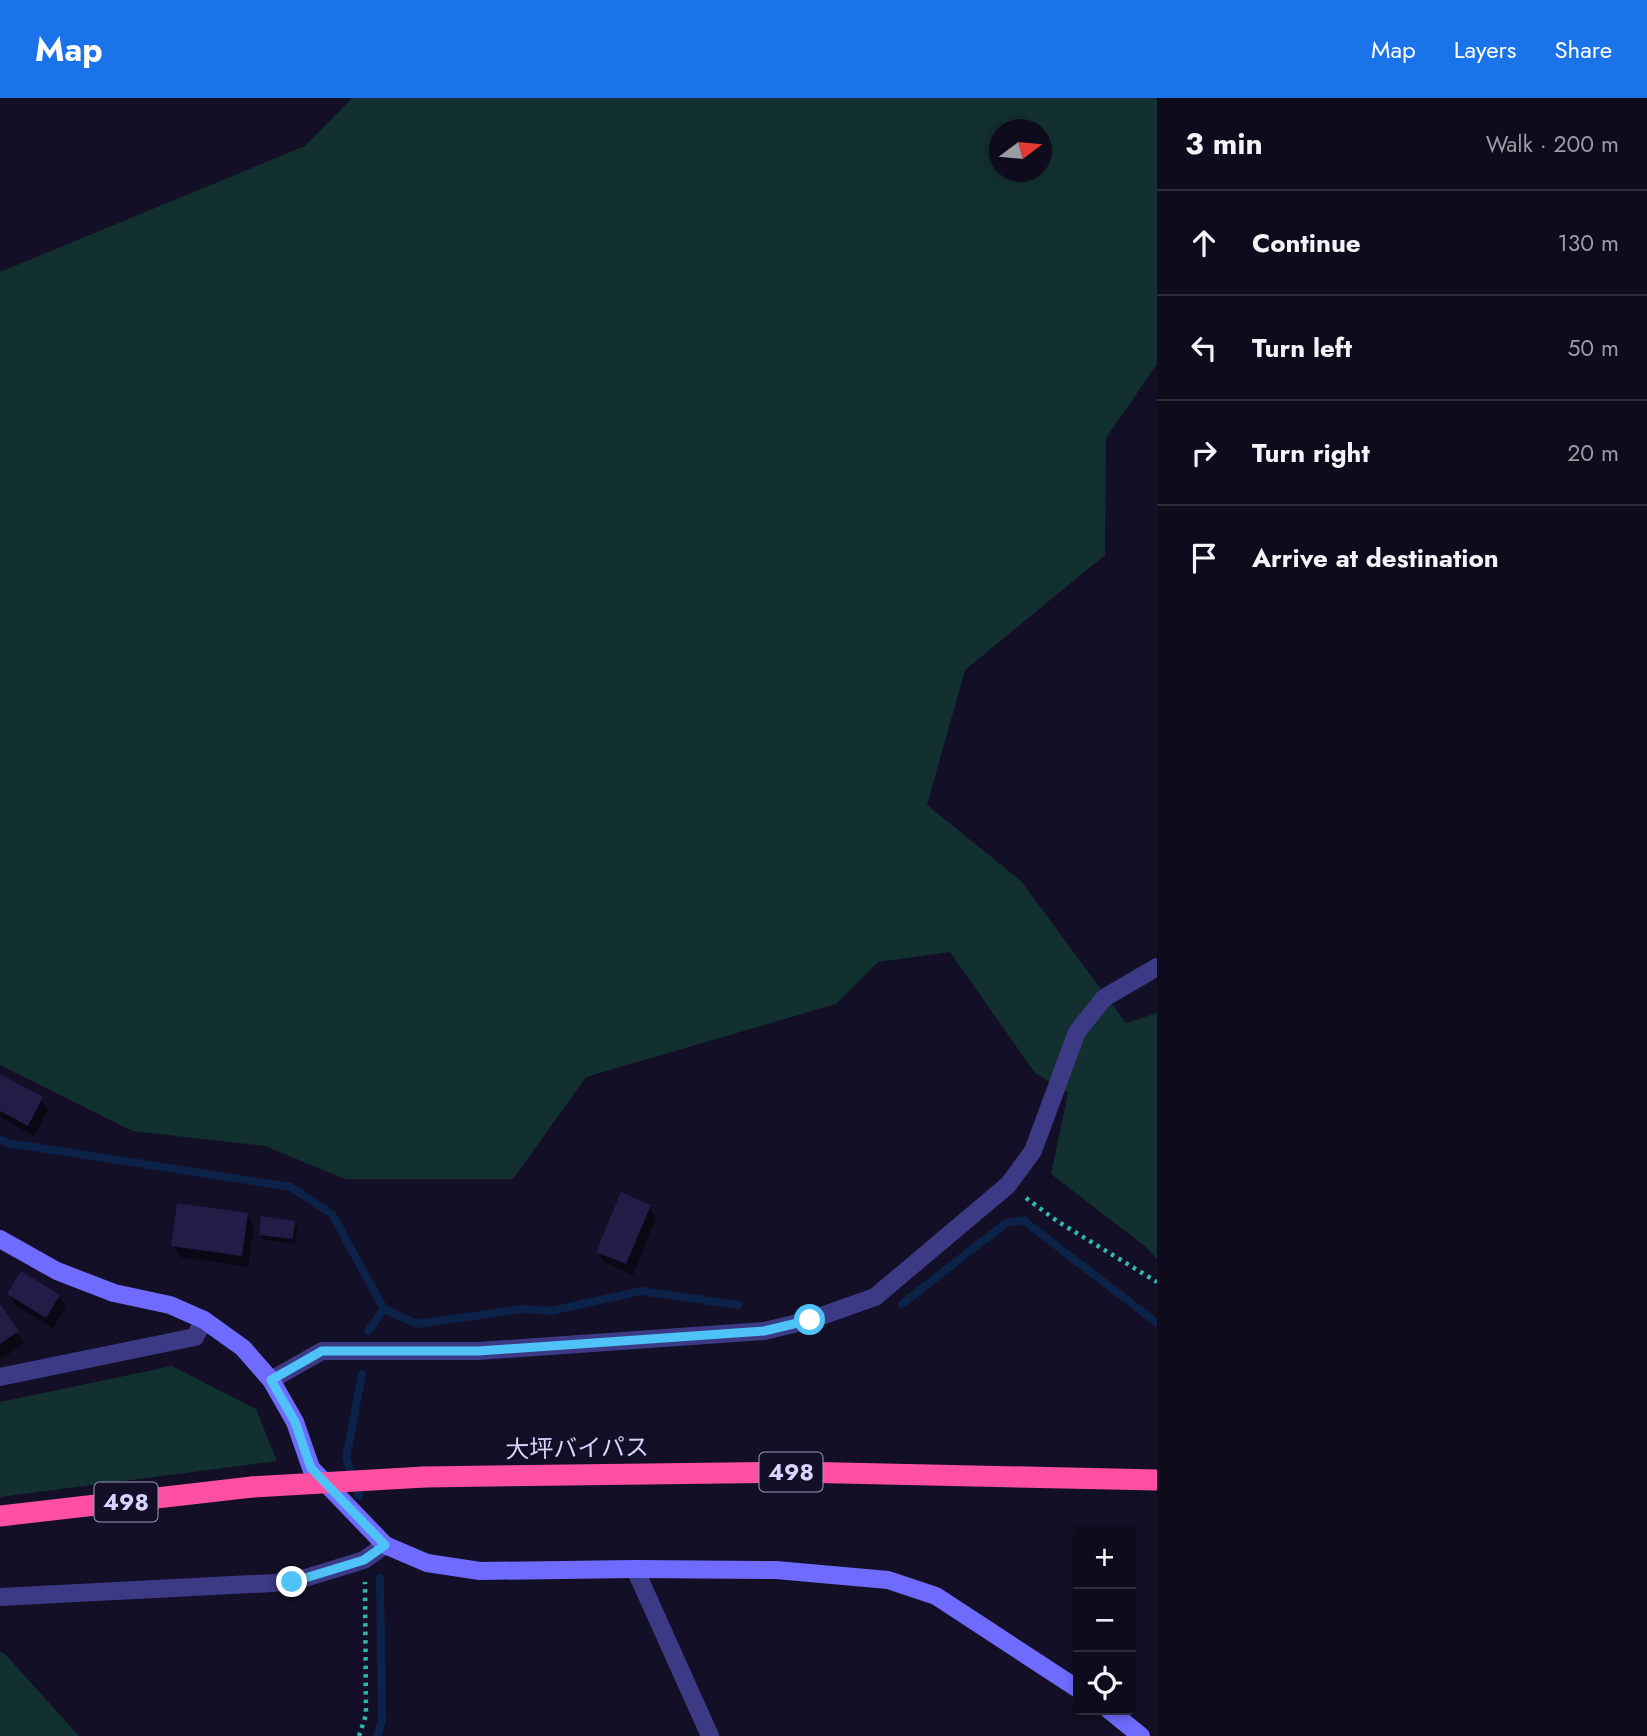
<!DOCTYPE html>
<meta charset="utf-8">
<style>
:root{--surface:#0e0b1c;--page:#1c1929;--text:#f1f3f6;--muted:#9b9ba3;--line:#2e2b3b;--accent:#1a73e8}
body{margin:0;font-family:Jost,"Noto Sans JP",sans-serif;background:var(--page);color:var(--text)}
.controls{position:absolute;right:21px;bottom:21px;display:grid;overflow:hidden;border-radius:7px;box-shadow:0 4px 10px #0003}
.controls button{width:63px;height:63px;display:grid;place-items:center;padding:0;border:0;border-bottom:2px solid var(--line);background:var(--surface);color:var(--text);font:35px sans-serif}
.compass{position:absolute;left:989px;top:21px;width:63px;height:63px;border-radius:50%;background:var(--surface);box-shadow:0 4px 10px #0003;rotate:74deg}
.stop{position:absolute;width:21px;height:21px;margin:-16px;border:5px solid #4fc3f7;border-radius:50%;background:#fff}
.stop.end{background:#4fc3f7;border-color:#fff;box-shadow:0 2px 7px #0008}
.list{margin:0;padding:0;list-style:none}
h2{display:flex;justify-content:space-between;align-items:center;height:91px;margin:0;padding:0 28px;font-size:30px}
h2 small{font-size:23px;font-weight:400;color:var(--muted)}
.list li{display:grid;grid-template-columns:46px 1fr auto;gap:21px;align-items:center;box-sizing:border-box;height:105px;padding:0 28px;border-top:2px solid var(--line)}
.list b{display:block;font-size:26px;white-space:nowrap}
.list em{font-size:23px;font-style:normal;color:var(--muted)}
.icon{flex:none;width:38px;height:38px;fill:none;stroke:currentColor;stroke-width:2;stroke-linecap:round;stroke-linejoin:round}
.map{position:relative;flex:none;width:1157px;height:1638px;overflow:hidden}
header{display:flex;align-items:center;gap:42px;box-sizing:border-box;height:98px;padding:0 35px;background:var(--accent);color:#fff}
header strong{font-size:33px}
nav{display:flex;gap:38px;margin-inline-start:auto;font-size:24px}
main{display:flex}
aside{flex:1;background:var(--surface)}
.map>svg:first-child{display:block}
.green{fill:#12302f;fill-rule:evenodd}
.shadow{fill:#0007}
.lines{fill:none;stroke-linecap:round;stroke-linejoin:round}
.stream{stroke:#0c2248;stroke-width:8}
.building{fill:#241b47}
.path{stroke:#2fb8b0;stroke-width:4.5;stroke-dasharray:3.5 5;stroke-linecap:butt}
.street{stroke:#3d3a85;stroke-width:18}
.secondary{stroke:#6f6bff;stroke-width:18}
.highway{stroke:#ff4fa3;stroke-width:21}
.highway-bridge{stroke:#ff4fa3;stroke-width:21}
.route{stroke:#4fc3f7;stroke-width:9}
.labels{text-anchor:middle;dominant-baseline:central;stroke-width:5;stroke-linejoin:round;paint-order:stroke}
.shield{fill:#130f26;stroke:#9e99be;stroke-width:2}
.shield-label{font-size:23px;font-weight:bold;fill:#d9d4ff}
.street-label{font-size:24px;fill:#d9d4ff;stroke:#130f26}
</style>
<header>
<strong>Map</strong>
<nav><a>Map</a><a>Layers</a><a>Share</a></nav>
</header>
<main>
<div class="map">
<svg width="1157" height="1638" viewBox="0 0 1157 1638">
<rect width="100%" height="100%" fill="#130f26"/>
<path class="green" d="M352 0H1157V266L1106 340 1105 457 965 572 927 707 1021 783 1126 925 1157 915V1161L1146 1149 1051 1076 1068 995 1035 975 950 854 878 864 836 906 586 979 513 1081H345L265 1048 133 1033 0 967V174L305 48ZM1000 32H1042V74H1000Z
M172 1268 256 1311 277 1363 0 1399V1304Z
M0 1554 5 1556 79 1638H0Z"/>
<path class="shadow" d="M0 978 41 1001 48 1012 34 1038 0 1019Z
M649 1108 656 1120 633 1177 605 1165 598 1154Z
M247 1116 254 1128 248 1169 180 1159 173 1148Z
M294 1124 297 1130 295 1146 264 1142 261 1137Z
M9 1196 59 1198 66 1210 53 1230 16 1208Z
M0 1209 24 1245 2 1261 0 1258Z"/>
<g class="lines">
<path class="stream" d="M0 1042 8 1045 291 1089 332 1116 384 1211 417 1226 523 1211 551 1213 641 1193 738 1207
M902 1206 1006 1125 1023 1122 1157 1225
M368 1233 384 1211
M359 1398 346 1360 362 1276
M377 1638 382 1623 380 1480"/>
</g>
<path class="building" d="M0 976 43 999 28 1028 0 1013Z
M621 1094 651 1107 626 1166 596 1154Z
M177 1105 248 1115 242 1158 171 1148Z
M261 1118 295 1123 293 1141 259 1137Z
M21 1173 60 1197 46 1220 7 1196Z
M0 1206 19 1233 0 1246Z"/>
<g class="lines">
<path class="path" d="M1026 1100 1057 1123 1157 1184
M359 1638 366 1617 365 1484"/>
<path class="street" d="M0 1279 195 1239 204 1222
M271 1282 322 1253H478L764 1233 810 1222 875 1199 1008 1087 1033 1053 1077 934 1104 900 1157 869
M635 1471 710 1638
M0 1499 292 1484 364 1462 385 1447"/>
<path class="secondary" d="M0 1141 57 1173 114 1195 170 1207 204 1222 243 1250 271 1282 295 1324 311 1370 385 1447 427 1465 480 1473 635 1471 776 1472 888 1482 936 1498 1078 1591
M1109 1612 1141 1638"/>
<path class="highway" d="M424 1379 796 1374 1157 1382
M0 1418 252 1389"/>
<path class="highway-bridge" d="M252 1389 424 1379"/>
</g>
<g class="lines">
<path class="route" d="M292 1484 364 1462 385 1447 311 1370 295 1324 271 1282 322 1253H478L764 1233 810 1222"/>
</g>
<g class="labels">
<g class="shield">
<rect x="759.5" y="1354.5" width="63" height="39" rx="5"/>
<rect x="94.5" y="1384.5" width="63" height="39" rx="5"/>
</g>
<g class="shield-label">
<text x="791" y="1374">498</text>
<text x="126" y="1404">498</text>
</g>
<g class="street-label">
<text transform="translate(577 1350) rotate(-1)">大坪バイパス</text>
</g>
</g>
</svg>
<div class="controls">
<button>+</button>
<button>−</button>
<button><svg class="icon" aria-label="locate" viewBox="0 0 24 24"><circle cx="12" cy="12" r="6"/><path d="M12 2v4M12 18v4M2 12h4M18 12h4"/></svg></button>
</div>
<svg class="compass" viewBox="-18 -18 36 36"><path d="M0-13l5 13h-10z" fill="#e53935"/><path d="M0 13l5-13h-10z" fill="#9b9ba3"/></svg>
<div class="stop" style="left:810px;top:1222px"></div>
<div class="stop end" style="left:292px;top:1484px"></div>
</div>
<aside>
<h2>3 min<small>Walk · 200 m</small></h2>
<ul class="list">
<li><svg class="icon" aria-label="ahead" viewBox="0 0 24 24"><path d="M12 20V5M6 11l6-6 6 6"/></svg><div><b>Continue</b></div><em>130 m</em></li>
<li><svg class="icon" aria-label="left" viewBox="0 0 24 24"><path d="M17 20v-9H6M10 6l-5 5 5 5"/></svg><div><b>Turn left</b></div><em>50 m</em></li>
<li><svg class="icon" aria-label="right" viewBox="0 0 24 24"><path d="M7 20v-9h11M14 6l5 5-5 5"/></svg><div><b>Turn right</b></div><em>20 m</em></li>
<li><svg class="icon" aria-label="arrive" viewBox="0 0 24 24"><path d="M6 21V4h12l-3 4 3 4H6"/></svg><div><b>Arrive at destination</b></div></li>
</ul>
</aside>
</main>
